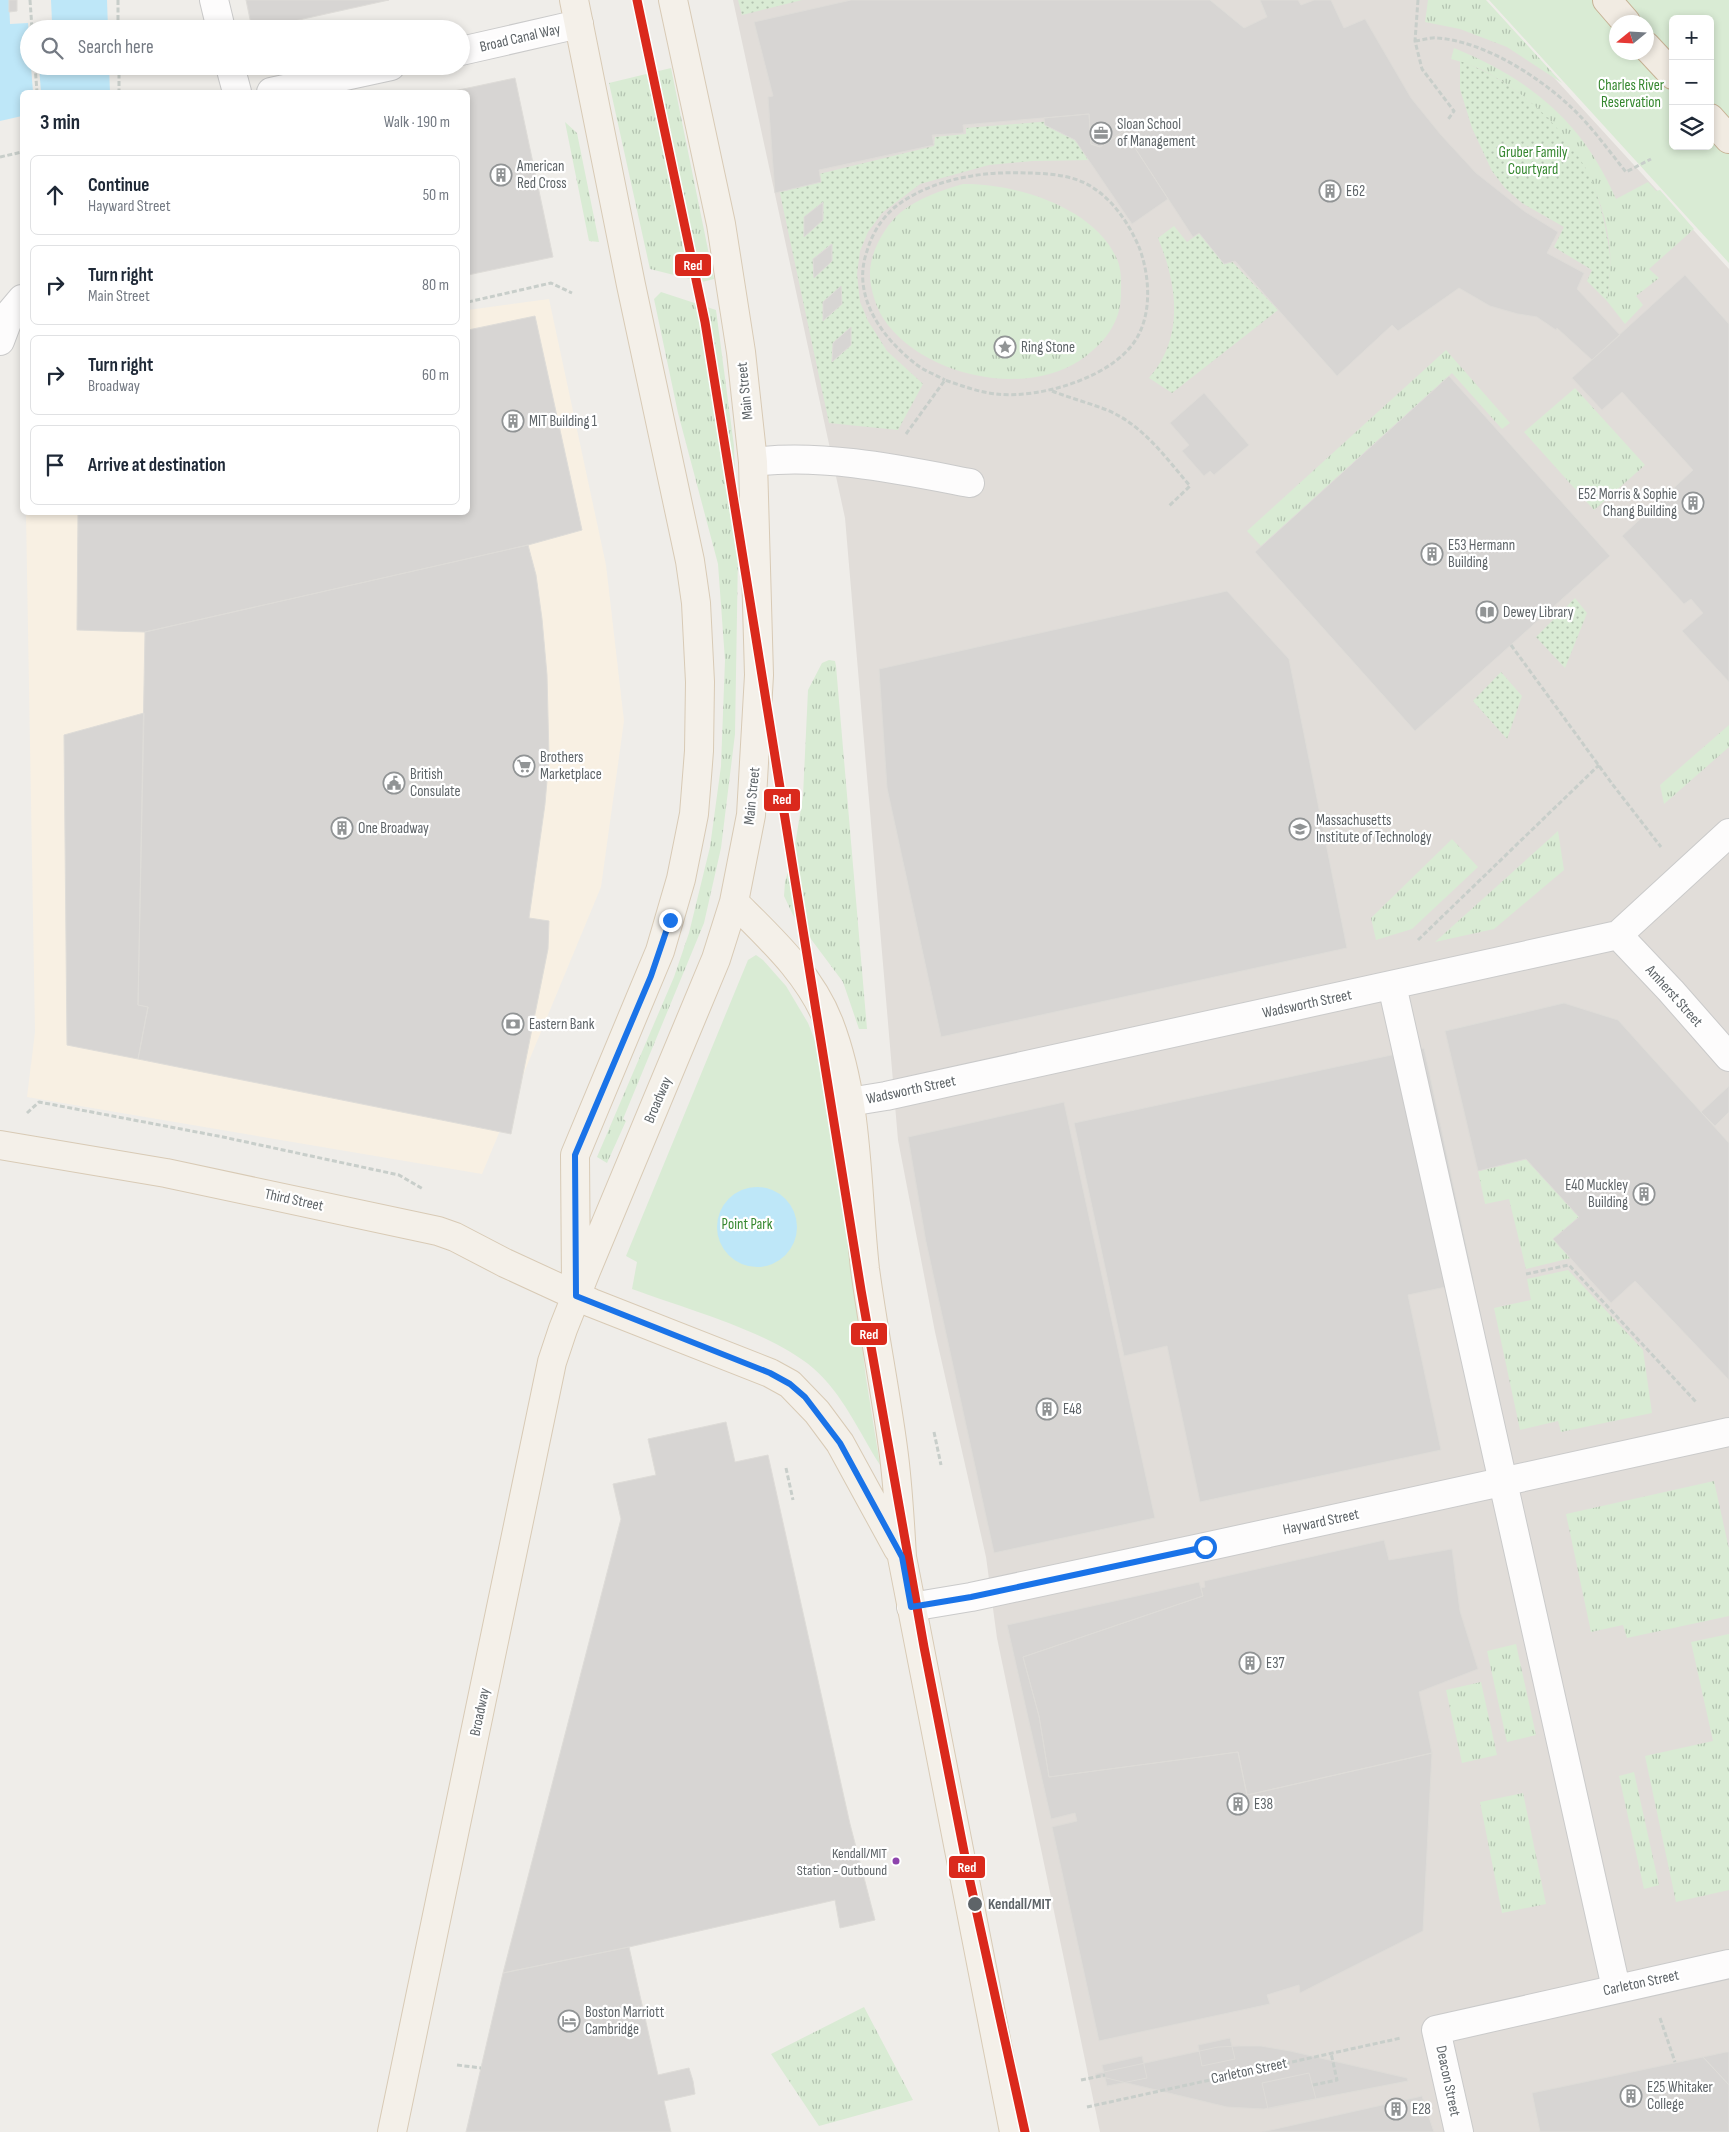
<!DOCTYPE html>
<meta charset="utf-8">
<style>
:root{--surface:#fff;--page:#f2f2f3;--text:#1f2937;--muted:#747a83;--line:#e0e1e3}
body{margin:0;font-family:"Sofia Sans Condensed",sans-serif;background:var(--page);color:var(--text)}
.controls{position:absolute;right:15px;top:15px;display:grid;overflow:hidden;border-radius:8px;box-shadow:0 2px 8px #0003}
.controls button{width:45px;height:45px;display:grid;place-items:center;padding:0;border:0;border-bottom:1px solid var(--line);background:var(--surface);color:var(--text);font:25px sans-serif}
.compass{position:absolute;left:1609px;top:15px;width:45px;height:45px;border-radius:50%;background:var(--surface);box-shadow:0 2px 8px #0003;rotate:252deg}
.stop{position:absolute;width:15px;height:15px;margin:-11px;border:4px solid #1a73e8;border-radius:50%;background:#fff}
.stop.end{background:#1a73e8;border-color:#fff;box-shadow:0 1px 5px #0008}
.list{margin:0;padding:0;list-style:none}
h2{display:flex;justify-content:space-between;align-items:center;height:65px;margin:0;padding:0 20px;font-size:21px}
h2 small{font-size:16px;font-weight:400;color:var(--muted)}
.list li{display:grid;grid-template-columns:32px 1fr auto;gap:15px;align-items:center;box-sizing:border-box;height:80px;margin:0 10px 10px;padding:0 10px;border:1px solid var(--line);border-radius:8px}
.list b{display:block;font-size:19px;white-space:nowrap}
.list p{margin:0;font-size:16px;white-space:nowrap;color:var(--muted)}
.list em{font-size:16px;font-style:normal;color:var(--muted)}
.icon{flex:none;width:28px;height:28px;fill:none;stroke:currentColor;stroke-width:2;stroke-linecap:round;stroke-linejoin:round}
.map{position:relative;flex:none;width:1729px;height:2132px;overflow:hidden}
.search{position:absolute;background:var(--surface);box-shadow:0 2px 8px #0003;left:20px;top:20px;width:450px;height:55px;display:flex;align-items:center;gap:12px;box-sizing:border-box;padding:0 18px;border-radius:28px;color:var(--muted);font-size:19px}
.panel{position:absolute;background:var(--surface);box-shadow:0 2px 8px #0003;left:20px;top:90px;width:450px;height:425px;border-radius:8px}
.map>svg:first-child{display:block}
.commercial{fill:#f8f0e3}
.education{fill:#e1ddd9}
.grass{fill:url(#grass-tufts)}
.park{fill:#d9ebd4;fill-rule:evenodd}
.garden{fill:url(#garden-dots);fill-rule:evenodd}
.water{fill:#bee7f8}
.pier{fill:#efede9}
.building{fill:#d7d5d3;stroke:#dedcd8}
.lines{fill:none;stroke-linecap:round;stroke-linejoin:round}
.minor-casing{stroke:#cacaca;stroke-width:30}
.major-casing{stroke:#d8cab5;stroke-width:30}
.highway-casing{stroke:#c7b295;stroke-width:30}
.path{stroke:#c8ceca;stroke-width:3;stroke-dasharray:5 2.5;stroke-linecap:butt}
.minor{stroke:#fdfcfc;stroke-width:28}
.major{stroke:#f4f0e9;stroke-width:28}
.highway{stroke:#f1ebe2;stroke-width:28}
.metro-1-casing{stroke:#fff;stroke-width:12}
.metro-1{stroke:#da291c;stroke-width:9}
.route{stroke:#1a73e8;stroke-width:6}
.bus-dot{fill:#8e44ad;stroke:#fff;stroke-width:2}
.stop-dot{fill:#5e6468;stroke:#fff;stroke-width:2}
.labels{text-anchor:middle;dominant-baseline:central;stroke-width:4.5;stroke-linejoin:round;paint-order:stroke}
.bus-label{font-size:14px;fill:#5e6468;stroke:#fff;text-anchor:end}
.street-label{font-size:15px;fill:#5e6468;stroke:#fff}
.park-label{font-size:15px;fill:#35872f;stroke:#fff}
.poi-label{font-size:15px;fill:#5e6468;stroke:#fff;text-anchor:start}
.stop-label{font-size:15px;font-weight:bold;fill:#5e6468;stroke:#fff;text-anchor:start}
.line-badge{stroke:#fff;stroke-width:2}
.badge-label{font-size:14px;text-anchor:middle;font-weight:bold;fill:#fff}
</style>
<div class="map">
<svg width="1729" height="2132" viewBox="0 0 1729 2132">
<defs>
<pattern id="grass-tufts" width="24" height="20" patternUnits="userSpaceOnUse" patternTransform="scale(1.25)"><rect width="24" height="20" fill="#d9ebd4"/><path d="M3 7l-1-3M5 7V3M7 7l1-3M15 17l-1-3M17 17v-4M19 17l1-3" fill="none" stroke="#b3c2b0"/></pattern>
<pattern id="garden-dots" width="8" height="8" patternUnits="userSpaceOnUse" patternTransform="scale(1.25)"><rect width="8" height="8" fill="#d9ebd4"/><path d="M2 2h.1M6 6h.1" fill="none" stroke="#b3c2b0" stroke-width="1.8" stroke-linecap="round"/></pattern>
</defs>
<rect width="100%" height="100%" fill="#efede9"/>
<path class="commercial" d="M549 299 606 565 624 721 601 887 482 1174 27 1097 35 1032 26 513 468 512V310Z"/>
<path class="education" d="M733 0H1483L1729 269V2132H1100L997 1638 986 1557 935 1332 898 1140 845 518Z"/>
<path class="grass" d="M1428 0H1486L1562 83 1507 47 1460 29 1425 22Z
M1454 48C1530 79 1583 122 1616 199L1648 182 1656 191 1660 190 1694 229 1649 269 1659 278 1636 296 1643 305 1625 324 1607 301C1609 284 1611 268 1610 251 1604 176 1554 110 1490 74 1478 67 1465 63 1451 59Z
M671 68 714 279 702 282 650 269 609 83Z
M565 122 577 133 599 242 589 241Z
M963 184C1014 183 1093 207 1116 257 1122 268 1121 282 1121 294 1121 323 1103 345 1079 361 1022 398 920 375 883 318 876 307 870 288 870 275 869 254 885 225 901 212 919 198 942 190 963 184Z
M661 292 716 310 734 446 738 554 735 734 721 848 704 923 623 1119 626 1121 607 1163 597 1157 674 977 689 933 710 847 721 766 725 660 718 564 678 413 654 299Z
M1446 350 1510 423 1502 429 1452 373 1261 546 1247 531Z
M1575 388 1645 465 1594 510 1524 432Z
M829 660 835 661 836 666 867 1029H859L843 982 793 915 784 896 785 882 794 851 803 796 808 690 822 663Z
M1729 725V747L1664 804 1660 785Z
M1558 831 1564 870 1494 929 1435 942Z
M1452 839 1478 867 1412 929 1376 940 1371 918Z
M1526 1159 1579 1217 1554 1239 1571 1258 1526 1269 1509 1199 1485 1204 1478 1171Z
M1568 1270 1643 1350 1652 1413 1561 1432 1558 1421 1520 1430 1494 1308 1531 1300 1527 1279Z
M1714 1481 1729 1549V1616L1627 1638 1623 1625 1591 1632 1566 1514Z
M1729 1634V1890L1676 1902 1645 1756 1713 1741 1691 1642Z
M1516 1644 1536 1735 1507 1742 1487 1651Z
M1481 1682 1497 1755 1462 1763 1446 1690Z
M1634 1772 1659 1885 1644 1889 1619 1776Z
M1523 1793 1546 1904 1502 1913 1480 1802Z
M864 2007 913 2100 819 2126 771 2054Z"/>
<path class="park" d="M1489 0H1729V263ZM1673 19H1710V146H1673ZM1616 22H1646V52H1616Z
M756 955 763 960 786 986 808 1023 819 1051 841 1177 866 1378 880 1465C859 1432 843 1394 813 1368 769 1331 686 1309 632 1289L637 1262 626 1256 748 960Z"/>
<path class="garden" d="M738 0H802L742 15Z
M1460 61C1512 79 1561 122 1587 171 1599 194 1605 222 1609 248 1612 265 1609 283 1607 301L1587 281 1592 270 1554 247 1564 227 1522 203 1505 188 1492 171 1472 128 1460 89Z
M1076 119 1090 160 1033 161 989 165 920 184 882 213 868 232 860 251 857 274 860 302 868 321 887 351 923 384 898 430 829 423 778 184 934 146 935 137 966 134V128ZM831 244 832 261 814 278 813 259ZM850 328 851 345 833 361V343Z
M1174 226 1187 242 1203 231 1278 310 1172 393 1149 378C1185 337 1177 284 1158 238Z
M1575 598 1587 613 1565 668 1536 637Z
M1501 672 1522 696 1507 739 1473 701Z"/>
<path class="water" d="M0 0H107L108 29H29V66H109L110 92H22V116L0 121Z
M717 1227a40 40 0 1 1 80 0a40 40 0 1 1-80 0Z"/>
<path class="pier" d="M9 0H51L52 22 36 23V29H29V36L28 23 10 24Z
M31 66H39L41 92H33Z"/>
<path class="building" d="M9 0H17V11L9 12Z
M246 0H389L258 29H252Z
M851 0H1210L1244 28 1267 17 1260 0H1298L1301 5 1314 0H1331L1344 28 1365 19 1411 98 1441 135 1476 173 1524 211 1558 232 1547 253 1584 273 1577 289 1620 335 1592 360 1557 328 1556 330 1537 317 1518 314 1490 306 1459 288 1398 331 1392 325 1337 376 1235 261 1224 264 1199 233 1193 237 1124 131 1100 147 1091 144 1089 114 963 125 964 133 932 135 934 145 819 170 821 182 775 193 768 97 773 96 754 22Z
M515 78 553 257 468 275V92H449Z
M1089 114 1091 144 1100 147 1124 131 1168 199 1132 224 1075 140 1045 125 1044 118Z
M823 202V220L804 237V217Z
M832 244V261L814 278 813 259Z
M1685 275 1729 324V682L1682 631 1703 613 1691 599 1684 604 1622 536 1693 470 1622 392 1602 410 1572 378Z
M841 286 842 304 823 321V302Z
M535 316 582 530 528 545 145 632 77 630 78 512H468V330Z
M851 327V345L832 362 833 343Z
M1449 376 1610 556 1415 731 1255 552Z
M1204 393 1249 445 1214 475 1210 471 1204 476 1182 451 1189 445 1170 423Z
M528 545 536 575 542 619 547 675 549 758 545 804 529 918 549 921 548 949 511 1134 138 1059 148 1007 138 1005 145 632Z
M1227 591 1289 659 1347 948 941 1037 887 788 879 669Z
M144 713 138 1005 148 1007 138 1059 67 1045 64 735Z
M1564 1003 1618 1020 1729 1143V1380L1635 1281 1611 1303 1553 1239 1579 1217 1526 1159 1478 1171 1445 1031Z
M1424 1048 1474 1281 1408 1295 1441 1450 1200 1502 1167 1346 1124 1356 1074 1123Z
M1729 1086V1112L1715 1126 1701 1112Z
M1064 1102 1155 1518 994 1553 926 1242 908 1137Z
M726 1422 735 1462 768 1455 850 1824 875 1920 840 1928 835 1900 629 1947 503 1973 621 1519 613 1484 656 1475 648 1439Z
M1384 1540 1389 1560 1452 1549 1460 1611 1478 1669 1419 1692 1432 1753 1247 1795 1238 1752 1049 1777 1039 1716 1023 1657 1203 1596 1201 1588 1205 1587 1204 1581Z
M1199 1582 1203 1596 1023 1657 1039 1716 1049 1777 1238 1752 1247 1795 1432 1753 1423 1931 1300 1993 1299 1985 1267 1995 1270 2004 1099 2041 1052 1827 1077 1821 1075 1813 1051 1819 1007 1625Z
M629 1947 658 2075 689 2068 693 2081 695 2094 664 2101 671 2132H466L503 1973Z
M1230 2038 1235 2059 1202 2066 1198 2045Z
M1240 2046H1261L1290 2051 1407 2078 1408 2081 1264 2109 1227 2107 1098 2076 1095 2074 1218 2047Z
M1726 2052H1729V2085L1703 2057Z
M1142 2056 1147 2078 1107 2086 1102 2065Z
M1703 2057 1729 2085V2132H1540L1532 2093Z
M1309 2073 1316 2099 1268 2109 1262 2083Z
M1422 2096 1434 2132H1262Z"/>
<g class="lines">
<g class="minor-casing">
<path id="minor" d="M214 0 221 29
M461 51 579 24
M230 66 237 92
M271 92 391 66
M0 341 11 312 22 299
M753 462C823 453 902 470 970 483
M1618 935 1671 991 1729 1057
M1392 985 1616 1988
M849 1102 886 1096 1618 935 1729 833
M911 1607 971 1597 1205 1547 1729 1432
M1459 2132 1436 2030 1729 1964"/>
</g>
<g class="major-casing">
<path id="major" d="M574 0 631 285 690 561 696 603 700 682 699 751 694 814 681 879 660 951 575 1155 576 1284
M734 902C770 938 810 974 829 1023 859 1101 856 1187 865 1269 873 1329 885 1388 893 1448 898 1484 900 1521 902 1557L1014 2132
M0 1145 166 1173 438 1231 455 1237 505 1263 592 1303 770 1373 790 1384 817 1412 840 1443 898 1549
M392 2132 552 1362 563 1329 586 1271 716 959 734 902 751 815 759 675 753 462 741 352 721 224 673 0"/>
</g>
<g class="highway-casing">
<path id="highway" d="M1607 0 1626 22
M1646 46 1673 75
M1710 118 1729 139"/>
</g>
<path class="path" d="M30 0 32 29
M118 0V29
M1418 0 1415 41 1422 69 1454 111 1447 121
M1415 41C1423 40 1431 37 1438 38 1485 42 1538 76 1572 108 1592 127 1609 151 1626 172L1651 159
M35 66 37 92
M119 66V92
M0 157 22 152
M468 302 551 283 572 293
M1052 391C1070 398 1089 403 1107 410 1143 425 1166 458 1190 486L1169 506
M906 434 945 380C962 386 979 392 996 394 1040 399 1118 377 1139 334 1152 308 1149 273 1139 247 1129 224 1114 201 1092 187 1074 175 1046 173 1026 173 981 171 931 179 895 207 881 219 872 234 867 251 851 296 882 338 917 365 925 371 936 375 945 380
M1511 645 1613 785 1661 847
M1418 940 1599 765
M27 1113 39 1102 223 1137 399 1175 423 1189
M1526 1274 1569 1265 1696 1402
M934 1432 941 1465
M786 1468 793 1500
M1660 2018 1675 2062
M457 2065 481 2068
M1081 2080 1105 2075
M1313 2085 1337 2080 1331 2053
M1087 2107 1401 2038"/>
<use href="#minor" class="minor"/>
<use href="#major" class="major"/>
<use href="#highway" class="highway"/>
<g class="metro-1-casing">
<path id="metro-1" d="M637 0 705 322 861 1290 924 1647 969 1877 1025 2132"/>
</g>
<use href="#metro-1" class="metro-1"/>
</g>
<g class="lines">
<path class="route" d="M670 920 651 976 575 1155 576 1296 770 1373 790 1384 805 1397 840 1443 902 1557 911 1607 971 1597 1205 1547"/>
</g>
<defs>
<g id="office-ring" transform="scale(1.125)"><circle r="9.5" fill="#fff" stroke="#919495" stroke-width="1.5"/><path d="M-6-3h4V-5.5h4V-3h4V5H-6ZM-1-4.5V-3h2v-1.5ZM-6 0V1H6V0Z" fill="#919495"/></g>
<g id="building-ring" transform="scale(1.125)"><circle r="9.5" fill="#fff" stroke="#919495" stroke-width="1.5"/><path d="M-4-6H4V6H1V3H-1V6H-4ZM-2.5-4.3h1.7v1.8h-1.7ZM.8-4.3h1.7v1.8H.8ZM-2.5-1h1.7V.8h-1.7ZM.8-1h1.7V.8H.8Z" fill="#919495"/></g>
<g id="sight-ring" transform="scale(1.125)"><circle r="9.5" fill="#fff" stroke="#919495" stroke-width="1.5"/><path d="M0-6L1.8-2.2L6-1.7L2.9 1.2L3.7 5.4L0 3.3L-3.7 5.4L-2.9 1.2L-6-1.7L-1.8-2.2Z" fill="#919495"/></g>
<g id="library-ring" transform="scale(1.125)"><circle r="9.5" fill="#fff" stroke="#919495" stroke-width="1.5"/><path d="M-6-4Q-3-5.5-.7-3.5V5Q-3 3-6 4ZM6-4Q3-5.5 .7-3.5V5Q3 3 6 4Z" fill="#919495"/></g>
<g id="supermarket-ring" transform="scale(1.125)"><circle r="9.5" fill="#fff" stroke="#919495" stroke-width="1.5"/><path d="M-6-5.5h2.5l.6 2H6L4.5 2H-2.5L-4.4-4H-6ZM-1.5 3.2a1.3 1.3 0 1 0 .1 0ZM3 3.2a1.3 1.3 0 1 0 .1 0Z" fill="#919495"/></g>
<g id="civic-ring" transform="scale(1.125)"><circle r="9.5" fill="#fff" stroke="#919495" stroke-width="1.5"/><path d="M-.6-6.5H3V-4.5H.6V-3L4-1V1h2V6H-6V1h2V-1L-.6-3ZM-1.2 2.5V6h2.4V2.5Z" fill="#919495"/></g>
<g id="university-ring" transform="scale(1.125)"><circle r="9.5" fill="#fff" stroke="#919495" stroke-width="1.5"/><path d="M0-5L7-2L0 1L-7-2ZM-4 1L0 2.5L4 1V4Q0 6-4 4Z" fill="#919495"/></g>
<g id="bank-ring" transform="scale(1.125)"><circle r="9.5" fill="#fff" stroke="#919495" stroke-width="1.5"/><path d="M-6-4H6V4H-6ZM0-2.3a2.3 2.3 0 1 0 0 4.6a2.3 2.3 0 1 0 0-4.6Z" fill="#919495"/></g>
<g id="hotel-ring" transform="scale(1.125)"><circle r="9.5" fill="#fff" stroke="#919495" stroke-width="1.5"/><path d="M-6-4.5h1.5V1H6V5H4.5V3h-9V5H-6ZM-4 0a1.8 1.8 0 1 1 3.6 0ZM.5 0V-2.5h3Q6-2.5 6 0Z" fill="#919495"/></g>
</defs>
<g fill-rule="evenodd">
<use href="#office-ring" x="1101" y="133"/>
<use href="#building-ring" x="501" y="175"/>
<use href="#building-ring" x="1330" y="191"/>
<use href="#sight-ring" x="1005" y="347"/>
<use href="#building-ring" x="513" y="421"/>
<use href="#building-ring" x="1693" y="503"/>
<use href="#building-ring" x="1432" y="554"/>
<use href="#library-ring" x="1487" y="612"/>
<use href="#supermarket-ring" x="524" y="766"/>
<use href="#civic-ring" x="394" y="783"/>
<use href="#building-ring" x="342" y="828"/>
<use href="#university-ring" x="1300" y="829"/>
<use href="#bank-ring" x="513" y="1024"/>
<use href="#building-ring" x="1644" y="1194"/>
<use href="#building-ring" x="1047" y="1409"/>
<use href="#building-ring" x="1250" y="1663"/>
<use href="#building-ring" x="1238" y="1804"/>
<use href="#hotel-ring" x="569" y="2021"/>
<use href="#building-ring" x="1631" y="2096"/>
<use href="#building-ring" x="1396" y="2109"/>
</g>
<circle class="bus-dot" cx="896" cy="1861" r="4.5"/>
<circle class="stop-dot" cx="975" cy="1904" r="8"/>
<g class="labels">
<g class="bus-label">
<text x="887" y="1853">Kendall/MIT<tspan x="887" dy="17">Station - Outbound</tspan></text>
</g>
<g class="street-label">
<text transform="translate(520 38) rotate(-13)">Broad Canal Way</text>
<text transform="translate(745 391) rotate(-96)">Main Street</text>
<text transform="translate(752 796) rotate(-84)">Main Street</text>
<text transform="translate(1674 996) rotate(48)">Amherst Street</text>
<text transform="translate(1307 1004) rotate(-12)">Wadsworth Street</text>
<text transform="translate(911 1090) rotate(-12)">Wadsworth Street</text>
<text transform="translate(658 1100) rotate(-67)">Broadway</text>
<text transform="translate(294 1200) rotate(12)">Third Street</text>
<text transform="translate(1321 1522) rotate(-12)">Hayward Street</text>
<text transform="translate(480 1712) rotate(-78)">Broadway</text>
<text transform="translate(1641 1983) rotate(-12)">Carleton Street</text>
<text transform="translate(1249 2071) rotate(-12)">Carleton Street</text>
<text transform="translate(1448 2081) rotate(78)">Deacon Street</text>
</g>
<g class="park-label">
<text x="1631" y="85">Charles River<tspan x="1631" dy="17">Reservation</tspan></text>
<text x="1533" y="152">Gruber Family<tspan x="1533" dy="17">Courtyard</tspan></text>
<text x="747" y="1224">Point Park</text>
</g>
<g class="poi-label">
<text x="1117" y="124">Sloan School<tspan x="1117" dy="17">of Management</tspan></text>
<text x="517" y="166">American<tspan x="517" dy="17">Red Cross</tspan></text>
<text x="1346" y="191">E62</text>
<text x="1021" y="347">Ring Stone</text>
<text x="529" y="421">MIT Building 1</text>
<text x="1677" y="494" text-anchor="end">E52 Morris &amp; Sophie<tspan x="1677" dy="17">Chang Building</tspan></text>
<text x="1448" y="545">E53 Hermann<tspan x="1448" dy="17">Building</tspan></text>
<text x="1503" y="612">Dewey Library</text>
<text x="540" y="757">Brothers<tspan x="540" dy="17">Marketplace</tspan></text>
<text x="410" y="774">British<tspan x="410" dy="17">Consulate</tspan></text>
<text x="1316" y="820">Massachusetts<tspan x="1316" dy="17">Institute of Technology</tspan></text>
<text x="358" y="828">One Broadway</text>
<text x="529" y="1024">Eastern Bank</text>
<text x="1628" y="1185" text-anchor="end">E40 Muckley<tspan x="1628" dy="17">Building</tspan></text>
<text x="1063" y="1409">E48</text>
<text x="1266" y="1663">E37</text>
<text x="1254" y="1804">E38</text>
<text x="585" y="2012">Boston Marriott<tspan x="585" dy="17">Cambridge</tspan></text>
<text x="1647" y="2087">E25 Whitaker<tspan x="1647" dy="17">College</tspan></text>
<text x="1412" y="2109">E28</text>
</g>
<g class="stop-label">
<text x="988" y="1904">Kendall/MIT</text>
</g>
</g>
<g class="line-badge">
<rect x="674" y="253" width="38" height="24" rx="5" fill="#da291c"/>
<rect x="763" y="788" width="38" height="24" rx="5" fill="#da291c"/>
<rect x="850" y="1322" width="38" height="24" rx="5" fill="#da291c"/>
<rect x="948" y="1855" width="38" height="24" rx="5" fill="#da291c"/>
</g>
<g class="badge-label">
<text x="693" y="270">Red</text>
<text x="782" y="804">Red</text>
<text x="869" y="1339">Red</text>
<text x="967" y="1872">Red</text>
</g>
</svg>
<div class="controls">
<button>+</button>
<button>−</button>
<button><svg class="icon" aria-label="layers" viewBox="0 0 24 24"><path d="M12 4l9 5-9 5-9-5zM3 14l9 5 9-5"/></svg></button>
</div>
<svg class="compass" viewBox="-18 -18 36 36"><path d="M0-13l5 13h-10z" fill="#e53935"/><path d="M0 13l5-13h-10z" fill="#747a83"/></svg>
<div class="stop" style="left:1205px;top:1547px"></div>
<div class="stop end" style="left:670px;top:920px"></div>
<div class="search"><svg class="icon" aria-label="search" viewBox="0 0 24 24"><circle cx="10" cy="10" r="6"/><path d="M15 15l6 6"/></svg>Search here</div>
<section class="panel">
<h2>3 min<small>Walk · 190 m</small></h2>
<ul class="list">
<li><svg class="icon" aria-label="ahead" viewBox="0 0 24 24"><path d="M12 20V5M6 11l6-6 6 6"/></svg><div><b>Continue</b><p>Hayward Street</p></div><em>50 m</em></li>
<li><svg class="icon" aria-label="right" viewBox="0 0 24 24"><path d="M7 20v-9h11M14 6l5 5-5 5"/></svg><div><b>Turn right</b><p>Main Street</p></div><em>80 m</em></li>
<li><svg class="icon" aria-label="right" viewBox="0 0 24 24"><path d="M7 20v-9h11M14 6l5 5-5 5"/></svg><div><b>Turn right</b><p>Broadway</p></div><em>60 m</em></li>
<li><svg class="icon" aria-label="arrive" viewBox="0 0 24 24"><path d="M6 21V4h12l-3 4 3 4H6"/></svg><div><b>Arrive at destination</b></div></li>
</ul>
</section>
</div>
